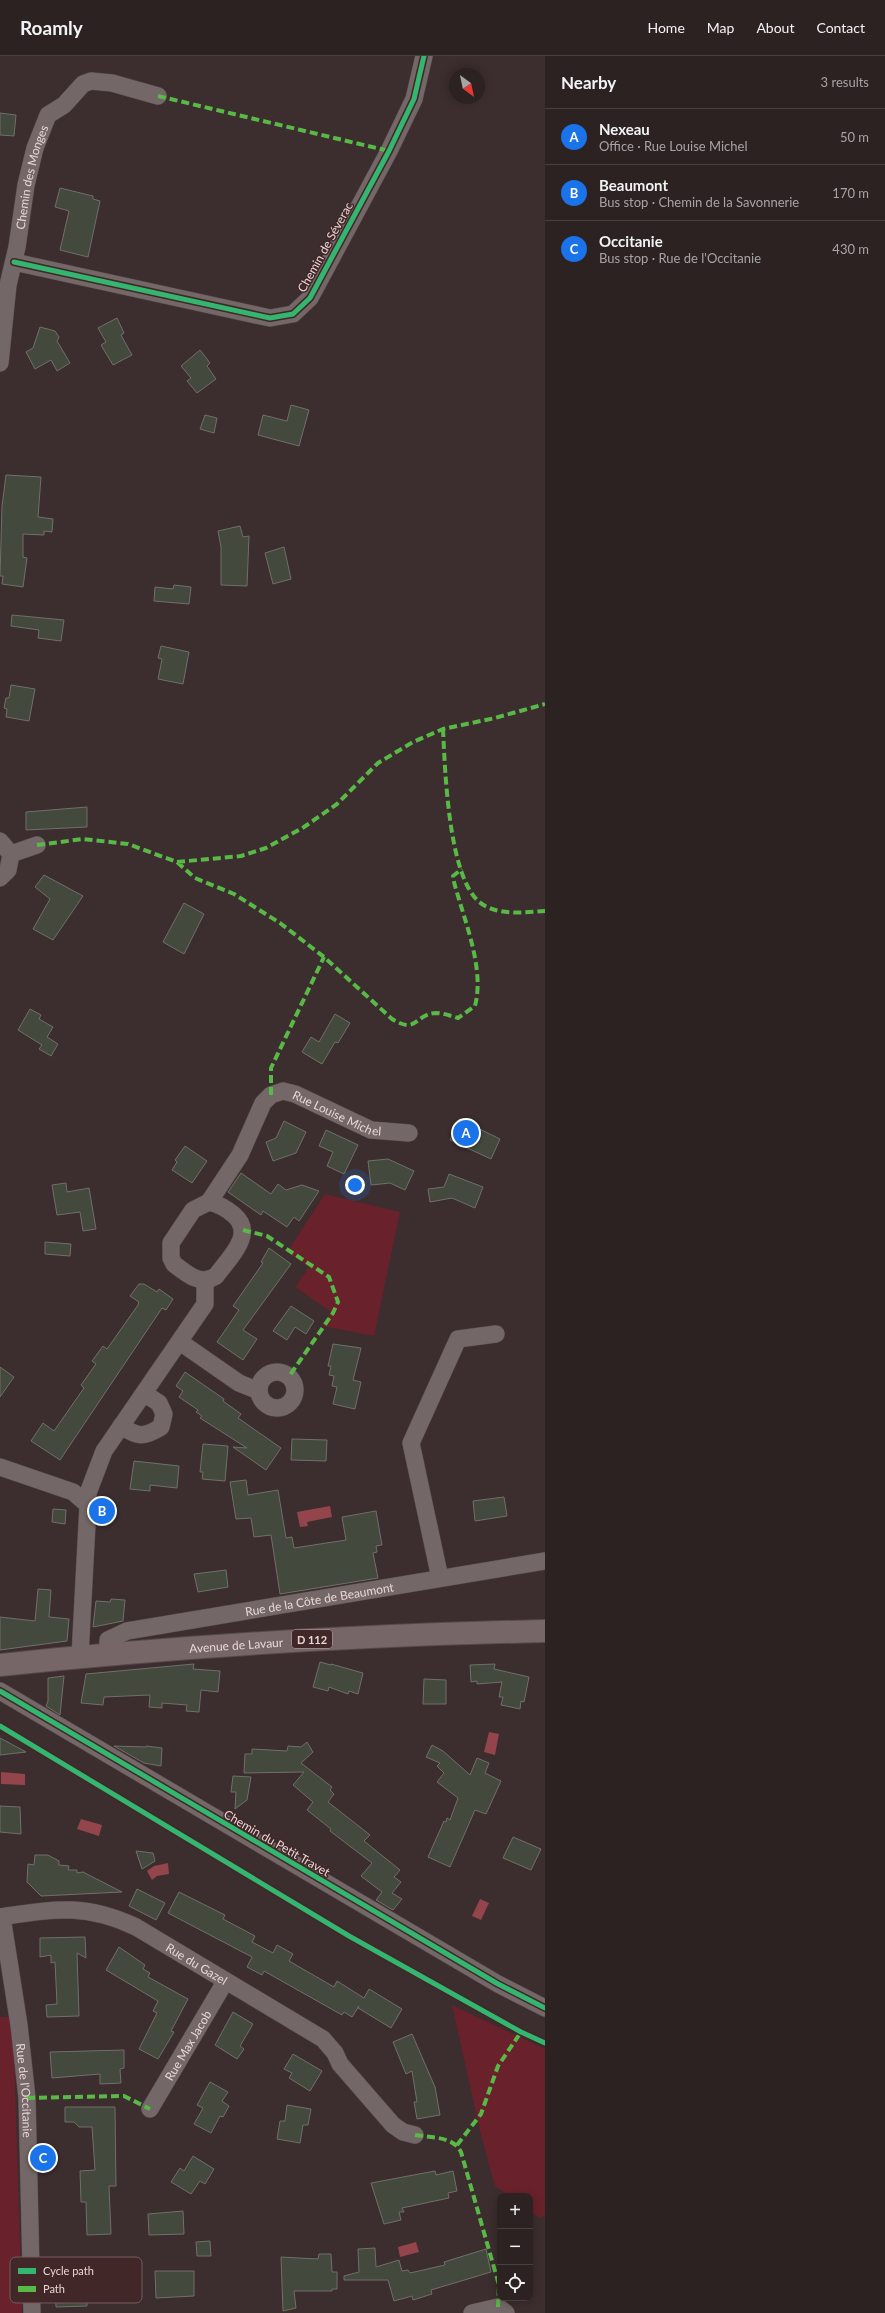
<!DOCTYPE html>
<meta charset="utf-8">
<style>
:root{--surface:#2d2222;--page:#352a2a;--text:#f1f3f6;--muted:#a7a4a5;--line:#483f40;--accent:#1a73e8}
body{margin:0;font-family:Lato,sans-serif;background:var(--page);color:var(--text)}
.controls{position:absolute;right:12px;bottom:12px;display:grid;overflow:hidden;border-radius:8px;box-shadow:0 2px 10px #0003}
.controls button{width:36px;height:36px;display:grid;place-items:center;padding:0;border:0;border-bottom:1px solid var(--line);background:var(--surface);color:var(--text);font:20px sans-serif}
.compass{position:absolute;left:449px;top:12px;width:36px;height:36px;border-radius:50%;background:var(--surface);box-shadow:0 2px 10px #0003;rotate:147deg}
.you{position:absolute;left:355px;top:1129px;width:14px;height:14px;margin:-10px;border:3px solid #fff;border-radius:50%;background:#1a73e8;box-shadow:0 0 0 6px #1a73e833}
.badge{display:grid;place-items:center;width:26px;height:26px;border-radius:50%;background:var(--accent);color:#fff;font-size:13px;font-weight:700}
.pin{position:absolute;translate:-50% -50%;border:2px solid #fff;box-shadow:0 1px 4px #0006}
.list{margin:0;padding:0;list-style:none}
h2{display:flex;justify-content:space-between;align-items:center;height:52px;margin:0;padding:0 16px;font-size:17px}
h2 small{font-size:13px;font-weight:400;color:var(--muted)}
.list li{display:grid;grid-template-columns:26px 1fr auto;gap:12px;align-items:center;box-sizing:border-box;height:56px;padding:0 16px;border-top:1px solid var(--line)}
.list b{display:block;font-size:15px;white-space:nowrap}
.list p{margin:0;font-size:13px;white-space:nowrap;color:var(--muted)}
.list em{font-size:13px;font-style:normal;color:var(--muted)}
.icon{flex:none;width:22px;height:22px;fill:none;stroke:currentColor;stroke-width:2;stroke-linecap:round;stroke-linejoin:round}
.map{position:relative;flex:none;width:545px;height:2257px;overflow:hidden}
header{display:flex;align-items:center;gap:24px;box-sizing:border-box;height:56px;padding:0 20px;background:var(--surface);border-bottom:1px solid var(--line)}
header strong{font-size:19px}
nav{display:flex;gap:22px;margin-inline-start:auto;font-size:14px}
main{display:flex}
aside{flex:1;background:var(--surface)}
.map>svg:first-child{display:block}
.green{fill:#69212b}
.water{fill:#94454c}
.building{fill:#43493d;stroke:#716f6a}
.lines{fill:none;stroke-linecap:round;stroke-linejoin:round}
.street-casing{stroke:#56494a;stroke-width:18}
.primary-casing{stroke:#56494a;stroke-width:24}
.street{stroke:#736767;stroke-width:17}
.primary{stroke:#776667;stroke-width:22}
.quiet{stroke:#58b947;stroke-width:4;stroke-dasharray:8 4;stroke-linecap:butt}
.cycleway-casing{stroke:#422728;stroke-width:8}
.cycleway{stroke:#33b770;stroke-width:5}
.labels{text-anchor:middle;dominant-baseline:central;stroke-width:3;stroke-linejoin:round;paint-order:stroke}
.shield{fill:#422728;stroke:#b7a2a2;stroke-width:1}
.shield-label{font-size:11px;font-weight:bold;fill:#e9d6d6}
.street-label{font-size:12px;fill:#e9d6d6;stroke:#422728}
.key{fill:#422728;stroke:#745c5c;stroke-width:1}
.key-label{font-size:11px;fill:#e9d6d6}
</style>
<header>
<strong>Roamly</strong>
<nav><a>Home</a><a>Map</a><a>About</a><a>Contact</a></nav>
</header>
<main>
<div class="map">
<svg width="545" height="2257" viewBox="0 0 545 2257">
<rect width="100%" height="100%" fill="#3c2d2e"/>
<path class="green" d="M325 1138 400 1156 374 1280 322 1270 331 1256 295 1231 309 1211 287 1196Z
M452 1949 545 1993V2159L540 2162 530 2155V2140H509L495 2130 480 2075Z
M0 1961H13L22 2257H0Z"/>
<path class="water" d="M330 1450 332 1461 307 1466 308 1470 300 1471 297 1456Z
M489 1676 499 1678 495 1699 484 1696Z
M1 1716 25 1718V1729L1 1728Z
M81 1763 102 1769 99 1780 77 1773Z
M168 1807 169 1818 157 1820 152 1824 147 1815 154 1810Z
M480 1843 489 1847 481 1864 472 1860Z
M416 2186 419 2196 400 2201 398 2191Z"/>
<path class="building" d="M0 57 16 59 14 80 0 79Z
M60 132 93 140V143L100 145 88 201 60 194 69 155 55 151Z
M117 262 124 277 121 279 132 299 113 309 101 289 106 286 98 272Z
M40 271 55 275 59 281 57 285 70 307 57 315 51 304 35 313 26 296 33 292Z
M200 294 210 307 207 310 216 323 197 337 187 325 191 322 181 310Z
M291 349 309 354 299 390 258 379 263 359 287 365Z
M205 359 217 362 214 377 200 373Z
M6 419 41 421 38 461 53 463 52 476 44 475V479L23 478V501L27 502 23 531 2 528 3 520H0L2 450Z
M240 470 243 481 249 480 247 530 221 529V491L218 475Z
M284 491 291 523 273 528 265 497Z
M174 529 191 531 189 548 154 545 155 531 173 533Z
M12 559 64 564 61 585 38 582 39 574 11 570Z
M161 590 189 596 183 628 158 623 162 603 158 602Z
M11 629 35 633 29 665 6 661 7 653 4 652 6 642H9Z
M87 751V771L26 774V756Z
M44 819 83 840 53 884 33 873 50 843 35 831Z
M184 847 204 858 184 898 163 886Z
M30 953 41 959 39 963 53 971 47 981 58 988 51 1000 39 993 42 989 18 974Z
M335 958 350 967 338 987 335 986 322 1008 302 996 311 981 319 986Z
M459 1063 500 1083 491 1103 450 1084Z
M284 1065 306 1076 296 1097 273 1105 266 1086 276 1082Z
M326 1074 358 1089 344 1118 327 1110 333 1096 319 1090Z
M185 1090 207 1105 192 1127 172 1114 177 1106 175 1104Z
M388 1103 414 1115 405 1134 390 1127 371 1129 368 1105Z
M241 1117 271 1138 278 1128 286 1134 302 1129 319 1135 299 1165 294 1161 287 1171 263 1155 261 1159 228 1136Z
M449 1118 483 1131 475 1152 452 1142 430 1146 428 1133 444 1131Z
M66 1127 67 1136 89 1132 96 1173 83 1175 80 1156 57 1159 52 1129Z
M45 1186 71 1188 70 1200 45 1198Z
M269 1192 291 1208 243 1274 257 1283 243 1304 217 1286 239 1254 233 1250 263 1207 261 1206Z
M139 1228H144L157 1236 159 1233 173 1243 166 1254 162 1252 60 1404 31 1385 43 1367 54 1375 84 1332 81 1329 96 1308 92 1305 103 1290 107 1293 138 1249 139 1246 130 1240Z
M291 1250 314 1265 306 1278 295 1271 287 1284 273 1275Z
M333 1288 361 1292 353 1324 361 1326 355 1353 333 1348 337 1331 332 1330 334 1320 329 1319 331 1310H328Z
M0 1311 14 1321 0 1341Z
M185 1316 224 1343 223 1345 241 1358 238 1362 281 1392 266 1414 233 1391 247 1392 200 1362 202 1360 196 1356 198 1354 179 1341 183 1335 176 1330Z
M292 1383 327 1384 326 1405 291 1404Z
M203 1388 228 1390 225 1425 202 1423 203 1416H200Z
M134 1405 179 1410 177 1432 150 1429V1435L130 1433Z
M246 1424 248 1439 278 1434 286 1482 292 1481 294 1492 346 1484 342 1461 376 1455 382 1489 376 1490 377 1496 373 1497 378 1522 280 1538 271 1479 254 1481 251 1462 236 1463 230 1426Z
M504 1441 507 1460 475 1465 473 1445Z
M53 1453 66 1454 65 1468 52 1466Z
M226 1514 228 1531 198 1536 194 1518Z
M38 1533 51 1534 49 1561 69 1563 67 1585 0 1594V1561L35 1565Z
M111 1543 125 1544 123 1565 93 1571 96 1545 110 1546Z
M320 1606 331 1609V1608L363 1617 358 1638 349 1635 348 1638 329 1631 328 1635 313 1631Z
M194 1608 193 1613 220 1615 218 1636 201 1634 199 1656 186 1655 187 1649 162 1647V1652L149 1651 150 1639 104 1641 103 1649 81 1647 86 1618Z
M495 1608 494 1613 529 1621 524 1646 521 1645 520 1653 501 1649 503 1641H499L502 1626 477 1628V1625L471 1626 470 1609Z
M64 1620 60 1659 46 1650 48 1645V1622Z
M424 1623 446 1624V1648H423Z
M0 1682 26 1696 0 1699Z
M307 1686 313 1696 301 1707 332 1731 330 1734 334 1738 328 1746 370 1779 364 1785 400 1814 394 1821 401 1826 392 1837 402 1843 393 1854 376 1844 382 1836 361 1820 372 1807 330 1775 331 1773 307 1754 313 1746 293 1729 304 1716 244 1717 245 1698H252V1693L287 1695 288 1690 301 1691Z
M432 1689 443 1695 470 1719 477 1702 489 1707 485 1717 501 1725 486 1758 475 1754 450 1811 428 1801 444 1765 446 1766 447 1762 450 1764 458 1742 437 1726 444 1717 437 1710 440 1707 426 1701Z
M114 1690 146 1691V1690L162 1692 161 1710 144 1707Z
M233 1720 251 1721 247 1744 235 1753 236 1736H231Z
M0 1750 20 1751 21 1778 0 1776Z
M513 1781 541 1793 531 1814 503 1802Z
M136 1795 153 1797 155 1805 142 1813Z
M35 1799H48L59 1805V1809L69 1810 68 1814H77V1817L83 1816 122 1836 41 1840 27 1826 28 1808 34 1809Z
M137 1833 165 1847 156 1864 129 1850Z
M179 1836 225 1859 223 1863 255 1880 252 1886 273 1897 277 1889 293 1898 289 1905 334 1931 337 1925 364 1942 369 1933 402 1953 391 1972 358 1952 359 1950 352 1961 344 1956 342 1959 264 1915 262 1919 247 1911 252 1901 168 1857Z
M85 1881 86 1902 77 1897 79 1960 47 1961 46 1949 57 1948 55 1906 51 1907V1899L40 1901V1882Z
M119 1891 145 1909 143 1913 150 1917 148 1921 188 1943 171 1975 174 1976 158 2003 139 1993 157 1957 153 1955 158 1945 106 1914Z
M233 1956 253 1968 240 1990 244 1993 237 2003 215 1989Z
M412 1978 435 2031 440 2059 417 2063 414 2046H417L412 2015 406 2018 393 1986Z
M124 1994V2012L120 2013 121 2027 100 2028V2018L52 2022 50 1996Z
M293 1998 322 2015 310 2035 289 2022 292 2017 284 2013Z
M210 2026 228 2036 222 2045 229 2050 223 2061 220 2060 211 2077 194 2068 203 2052 197 2049Z
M287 2049 311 2053 308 2069H303L300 2087 277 2083 280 2065H285Z
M65 2051H115L116 2130H109L111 2178 87 2179 86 2146H81L80 2115 95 2114 92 2071H79L74 2066H65Z
M193 2100 214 2113 205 2128 200 2125 191 2138 171 2126 180 2112 184 2115Z
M435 2115 436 2119 453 2115 457 2135 448 2137 449 2142 402 2152 404 2156H399L401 2164 384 2168 371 2127Z
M183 2155 184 2178 149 2179 148 2158Z
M210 2185 211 2200H197L196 2186Z
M375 2192 376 2211 399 2204 402 2215 408 2214 410 2217 445 2209 444 2206 486 2193 491 2216 431 2234 432 2238 413 2244 412 2240 394 2245 388 2224H344V2220L359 2216 358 2193Z
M319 2198H331L332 2216H337V2233H332V2235H294L296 2252 283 2255 281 2201 318 2203Z
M155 2215H194V2240L156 2242Z
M127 2216 128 2240H119L118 2243 87 2244V2250L56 2251 55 2223 93 2224V2218Z"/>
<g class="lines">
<g class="street-casing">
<g id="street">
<path d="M14 206 270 262 293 258 310 242 389 95 414 43 424 0"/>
<path id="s1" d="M0 307 8 229 17 191 26 129 35 92 48 59 64 49 83 28 91 25 112 27 158 40"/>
<path d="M0 785 11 798 8 814 0 822"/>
<path d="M11 798 37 789"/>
<path id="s2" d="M209 1146 240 1099 263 1047 271 1039 283 1035 295 1038 371 1074 409 1077"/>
<path d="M209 1146C218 1148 226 1152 234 1159 256 1178 229 1202 216 1220 200 1230 187 1218 174 1208L171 1202V1187L193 1154Z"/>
<path d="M180 1286 239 1327 259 1335"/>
<circle cx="277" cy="1334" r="18"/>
<path d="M121 1370C138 1381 143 1382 161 1371L164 1358 159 1347 145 1338"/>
<path d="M0 1411 73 1436 88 1449 80 1600"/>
<path d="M88 1449V1437L104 1395 205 1248V1225"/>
<path d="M440 1522 411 1387 458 1283 496 1278"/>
<path id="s3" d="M108 1597V1584L127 1575 545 1505"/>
<path d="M0 1635 498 1928 545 1952"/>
<path id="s4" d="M0 1861C54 1853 85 1847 136 1871L323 1983 335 1997 340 2008 393 2069 403 2076 415 2079"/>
<path id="s5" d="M2 1861 19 1969 27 2042 32 2257"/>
<path id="s6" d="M150 2053 225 1926"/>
<path d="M472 2257 498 2251 506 2257"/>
</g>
</g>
<g class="primary-casing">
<g id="primary">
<path id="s7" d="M0 1609C181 1590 363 1579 545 1575"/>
</g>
</g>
<use href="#street" class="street"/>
<use href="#primary" class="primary"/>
<path class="quiet" d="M158 40 389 95
M443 673C445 712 448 826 482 848 500 860 525 856 545 855
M37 789 83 783 128 788 177 806 195 822 234 838 280 867 324 901 392 963C418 979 414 958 436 957 443 957 451 960 458 962L475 950C485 912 464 864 454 826L453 820 462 813
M177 806 241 800 266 792 304 771 337 748 378 707 413 686 443 673 495 662 545 648
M271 1039V1012L324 901
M243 1174 267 1180 329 1221 338 1246 333 1257 290 1319
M27 2042 124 2040 150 2053
M415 2079C432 2082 453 2080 461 2096L499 2229 498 2251
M457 2089 481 2058 498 2010 521 1976"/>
<g class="cycleway-casing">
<path id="cycleway" d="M14 206 270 262 293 258 310 242 389 95 414 43 424 0
M0 1635 498 1928 545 1952
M0 1670 349 1880 521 1976 545 1987"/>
</g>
<use href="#cycleway" class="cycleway"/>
</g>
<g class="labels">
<rect class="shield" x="292" y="1574" width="40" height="18" rx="3"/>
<g class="shield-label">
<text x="312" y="1583">D 112</text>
</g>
<g class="street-label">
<text stroke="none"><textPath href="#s1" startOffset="189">Chemin des Monges</textPath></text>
<text transform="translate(325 191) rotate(-61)">Chemin de Séverac</text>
<text stroke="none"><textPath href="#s2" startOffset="196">Rue Louise Michel</textPath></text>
<text stroke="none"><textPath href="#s3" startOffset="229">Rue de la Côte de Beaumont</textPath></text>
<text stroke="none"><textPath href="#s7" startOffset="237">Avenue de Lavaur</textPath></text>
<text transform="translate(277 1787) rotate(30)">Chemin du Petit Travet</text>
<text stroke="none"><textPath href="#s4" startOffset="210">Rue du Gazel</textPath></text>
<text stroke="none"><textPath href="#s6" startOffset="74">Rue Max Jacob</textPath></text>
<text stroke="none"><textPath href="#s5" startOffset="175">Rue de l'Occitanie</textPath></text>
</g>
</g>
<rect x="10" y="2201" width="132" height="46" rx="6" class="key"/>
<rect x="18" y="2212" width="18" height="6" fill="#33b770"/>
<rect x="18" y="2230" width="18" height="6" fill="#58b947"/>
<g class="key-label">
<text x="43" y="2219">Cycle path</text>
<text x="43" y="2237">Path</text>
</g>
</svg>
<div class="controls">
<button>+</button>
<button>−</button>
<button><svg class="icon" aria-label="locate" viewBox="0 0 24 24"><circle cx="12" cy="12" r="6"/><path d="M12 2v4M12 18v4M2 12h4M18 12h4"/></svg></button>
</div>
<svg class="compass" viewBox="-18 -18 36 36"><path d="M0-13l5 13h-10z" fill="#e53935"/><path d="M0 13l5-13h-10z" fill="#a7a4a5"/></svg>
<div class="you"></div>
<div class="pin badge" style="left:466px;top:1077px">A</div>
<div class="pin badge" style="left:102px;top:1455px">B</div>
<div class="pin badge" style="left:43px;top:2102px">C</div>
</div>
<aside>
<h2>Nearby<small>3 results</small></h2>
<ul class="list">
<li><span class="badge">A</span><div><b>Nexeau</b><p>Office · Rue Louise Michel</p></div><em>50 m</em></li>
<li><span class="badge">B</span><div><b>Beaumont</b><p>Bus stop · Chemin de la Savonnerie</p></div><em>170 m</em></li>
<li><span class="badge">C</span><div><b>Occitanie</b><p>Bus stop · Rue de l'Occitanie</p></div><em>430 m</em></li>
</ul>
</aside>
</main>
